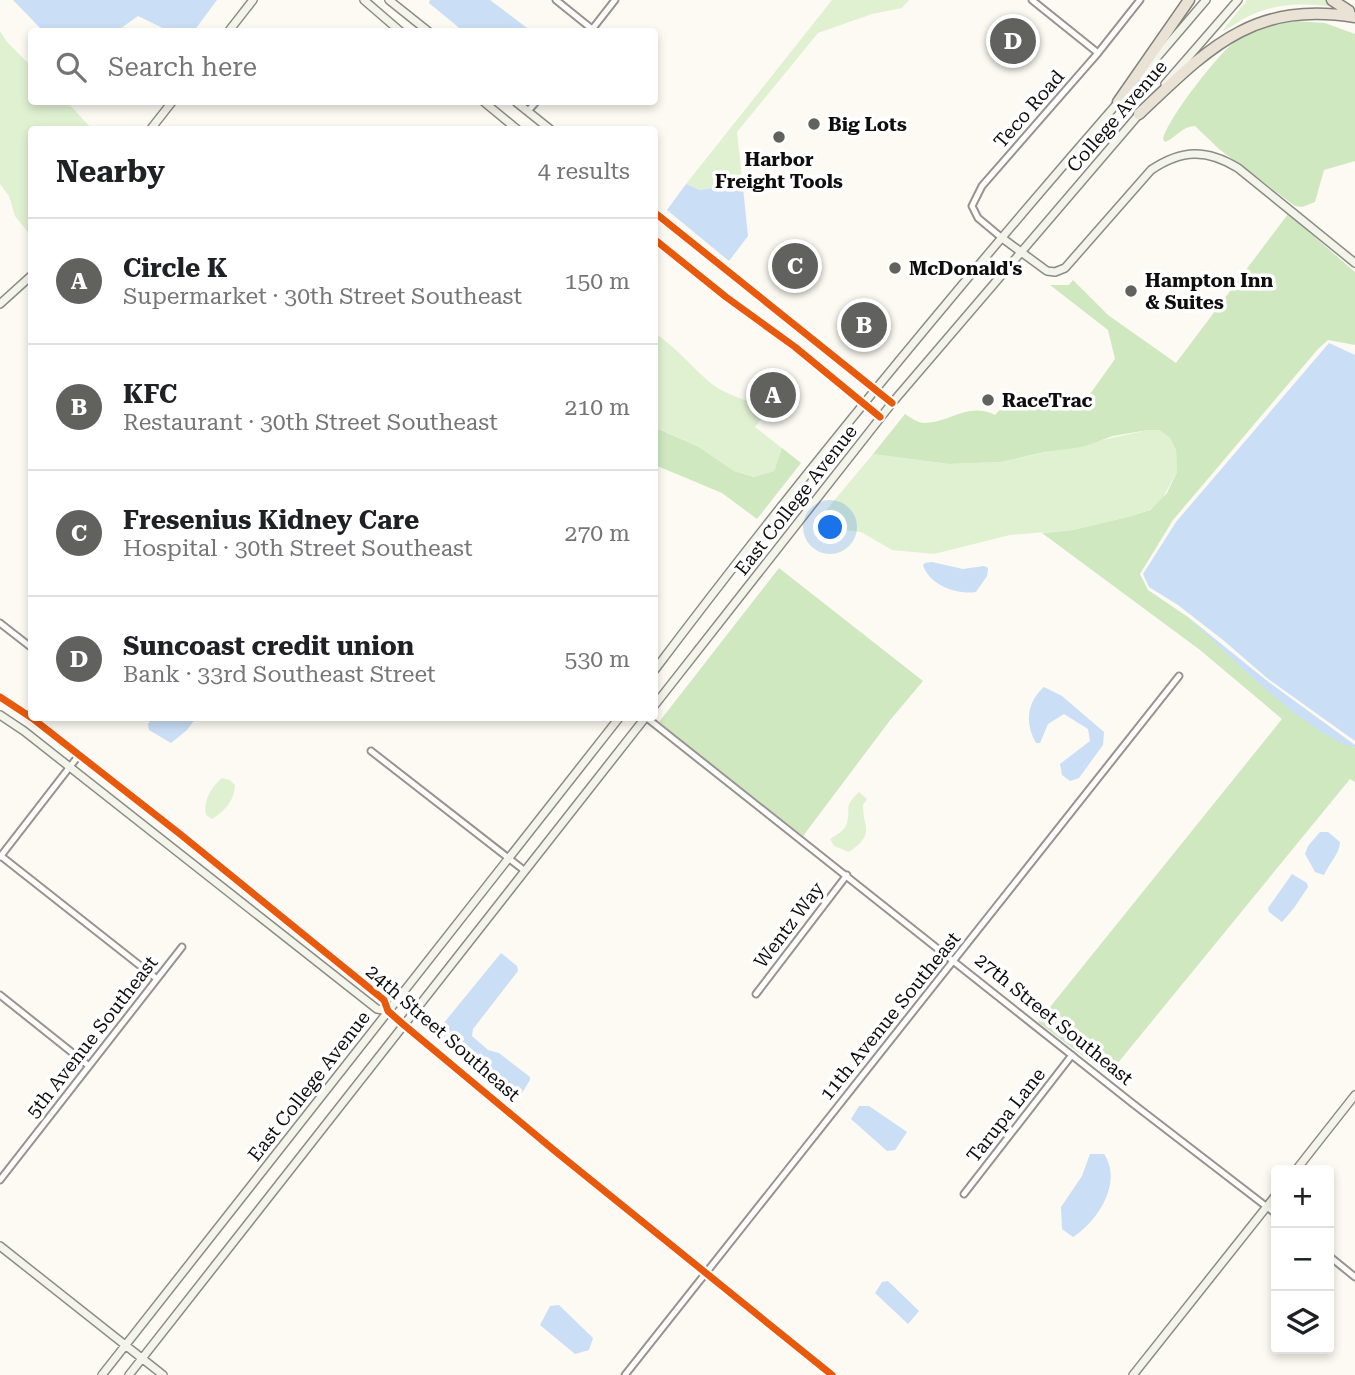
<!DOCTYPE html>
<meta charset="utf-8">
<style>
:root{--surface:#fff;--page:#f6f6f6;--text:#202124;--muted:#757577;--line:#e0e0e0;--accent:#61615e}
body{margin:0;font-family:"Roboto Serif",serif;background:var(--page);color:var(--text)}
.controls{position:absolute;right:21px;bottom:21px;display:grid;overflow:hidden;border-radius:7px;box-shadow:0 4px 10px #0003}
.controls button{width:63px;height:63px;display:grid;place-items:center;padding:0;border:0;border-bottom:2px solid var(--line);background:var(--surface);color:var(--text);font:35px sans-serif}
.you{position:absolute;left:831px;top:528px;width:24px;height:24px;margin:-18px;border:5px solid #fff;border-radius:50%;background:#1a73e8;box-shadow:0 0 0 10px #1a73e833}
.badge{display:grid;place-items:center;width:46px;height:46px;border-radius:50%;background:var(--accent);color:#fff;font-size:23px;font-weight:700}
.pin{position:absolute;translate:-50% -50%;border:4px solid #fff;box-shadow:0 2px 7px #0006}
.list{margin:0;padding:0;list-style:none}
h2{display:flex;justify-content:space-between;align-items:center;height:91px;margin:0;padding:0 28px;font-size:30px}
h2 small{font-size:23px;font-weight:400;color:var(--muted)}
.list li{display:grid;grid-template-columns:46px 1fr auto;gap:21px;align-items:center;box-sizing:border-box;height:126px;padding:0 28px;border-top:2px solid var(--line)}
.list b{display:block;font-size:26px;white-space:nowrap}
.list p{margin:0;font-size:23px;white-space:nowrap;color:var(--muted)}
.list em{font-size:23px;font-style:normal;color:var(--muted)}
.icon{flex:none;width:38px;height:38px;fill:none;stroke:currentColor;stroke-width:2;stroke-linecap:round;stroke-linejoin:round}
.map{position:relative;flex:none;width:1355px;height:1375px;overflow:hidden}
.search{position:absolute;background:var(--surface);box-shadow:0 4px 10px #0003;left:28px;top:28px;width:630px;height:77px;display:flex;align-items:center;gap:18px;box-sizing:border-box;padding:0 24px;border-radius:7px;color:var(--muted);font-size:26px}
.panel{position:absolute;background:var(--surface);box-shadow:0 4px 10px #0003;left:28px;top:126px;width:630px;height:595px;border-radius:7px}
.map>svg:first-child{display:block}
.green{fill:#e0f1d2}
.forest{fill:#cfe8c0}
.water{fill:#cadef5}
.lines{fill:none;stroke-linecap:round;stroke-linejoin:round}
.street-casing{stroke:#959491;stroke-width:9}
.secondary-casing{stroke:#8c8b87;stroke-width:10}
.highway-casing{stroke:#82827e;stroke-width:13}
.street{stroke:#fffefd;stroke-width:5}
.secondary{stroke:#f4f5ea;stroke-width:7}
.highway{stroke:#e9e2d5;stroke-width:10}
.cycleway-casing{stroke:#fff;stroke-width:11}
.cycleway{stroke:#e8590c;stroke-width:7}
.poi-dot{fill:#61615e;stroke:#fff;stroke-width:2.5}
.labels{text-anchor:middle;dominant-baseline:central;stroke-width:7;stroke-linejoin:round;paint-order:stroke}
.street-label{font-size:19px;fill:#0e0e0e;stroke:#fff}
.poi-label{font-size:19px;font-weight:bold;fill:#0e0e0e;stroke:#fff;text-anchor:start}
</style>
<div class="map">
<svg width="1355" height="1375" viewBox="0 0 1355 1375">
<rect width="100%" height="100%" fill="#fcfaf2"/>
<path class="green" d="M832 0H909L902 8 872 14 818 33 737 132 742 178 727 174 718 187 700 190 686 184Z
M1247 0H1326L1335 5 1334 7C1305 3 1278 3 1251 15 1241 19 1232 28 1222 31Z
M0 31 7 42 31 66 32 102H67L92 129 32 130 31 236 15 216 9 196 0 184Z
M654 333C676 346 692 368 712 384 725 394 739 397 752 403 756 404 761 410 765 414L755 427 782 448 774 471 754 477 734 471 699 447 655 427Z
M1148 430H1159L1170 438 1176 450 1177 472 1161 501 1149 510 1128 517 1073 530 1010 535 934 554 892 550 861 532 829 528 817 521 873 454 949 464 1001 462Z
M222 778 230 780 235 785C235 800 224 812 212 819L206 815C203 801 211 787 222 778Z
M859 792 867 799 863 805C863 829 876 833 849 852L834 846 830 839C836 835 845 831 847 823 851 807 843 807 859 792Z"/>
<path class="forest" d="M1296 21 1325 23 1355 34V161L1324 170 1315 202 1302 207 1295 206 1219 149 1195 126C1182 126 1176 138 1165 142L1163 139C1168 118 1217 56 1234 42 1252 28 1275 24 1296 21Z
M1288 214 1355 272V345L1328 340 1318 349 1173 520 1140 574 1148 590 1188 617 1236 661 1355 748V782L1350 779 1108 1075 1038 1022 1282 719 1200 650 1042 533 1073 530 1128 517 1150 510 1167 493 1177 472 1176 450 1170 438 1159 430H1148L1113 436 1082 447 1045 452 1001 462 949 464 873 454 905 414C911 418 918 423 925 423 951 422 968 402 995 415L1016 392 1040 408 1052 405 1080 408 1115 359 1108 330 1050 285H1069L1073 280 1108 315 1176 363Z
M654 427 699 447 734 471 754 477 774 471 782 448 801 463 757 519 722 493 655 465Z
M779 568 923 681 891 719 803 836 659 722Z"/>
<path class="water" d="M13 0H217L194 31H169L138 16 117 31 44 32Z
M430 0H490L531 31H463L429 3Z
M726 174 742 178 748 236 729 261 667 210 686 184 700 190 718 187Z
M1329 343 1355 355V741L1267 678 1223 640 1178 605 1149 587 1143 574 1176 522Z
M932 562 963 569 984 566 988 568 987 576 976 592C957 595 929 585 923 565L925 563Z
M1188 617 1266 680 1355 745V748C1304 733 1229 655 1188 617Z
M1044 687 1062 696 1104 732 1103 745 1079 778 1070 781 1062 775 1060 764 1090 741 1088 729 1064 714 1048 724 1040 743H1036C1025 724 1026 703 1044 687Z
M152 718H196L187 730 171 743 149 730 148 724Z
M1320 832H1328L1340 842C1340 853 1328 865 1324 875L1315 872 1305 854 1308 846Z
M1292 874 1307 883 1308 887 1294 908 1282 922 1269 912 1268 908Z
M501 953 517 966 518 971 473 1029 472 1036 488 1050 499 1053 530 1077V1080L522 1093 518 1094 444 1037 443 1024Z
M859 1106H869L907 1132 895 1150 887 1151 851 1119Z
M1090 1154H1104C1123 1182 1098 1221 1073 1237L1062 1229 1061 1207 1082 1176Z
M888 1281 919 1311 908 1324 875 1293 882 1282Z
M559 1305 593 1338 589 1350 575 1354 540 1325 550 1306Z"/>
<g class="lines">
<g class="street-casing">
<path id="street" d="M556 0 592 29
M1032 0 1098 53
M590 32 615 0
M528 111 536 102
M1002 238 978 218 972 206 982 186 1098 53 1140 0
M0 623 32 648
M647 718 1132 1103 1276 1214
M371 751 525 871
M1 856 157 979
M0 857 79 755
M756 994 847 875
M0 995 89 1066
M0 1180 182 947
M964 1194 1072 1055
M1329 1256 1355 1277
M625 1375 1179 676"/>
</g>
<g class="secondary-casing">
<path id="secondary" d="M364 0 401 32
M389 0 429 32
M228 32 253 0
M1141 76 1206 0
M1165 84 1238 0
M484 102 518 130
M516 102 551 130
M150 130 172 102
M654 212 892 403
M1002 238 1047 271 1055 272 1065 268 1151 170C1182 149 1207 149 1238 168L1355 263
M654 239 726 297 795 347 880 417
M0 304 32 275
M654 671C803 473 959 285 1121 99
M0 697 32 718 180 834 384 1000 388 1011 404 1025 555 1151 832 1375
M654 706 892 403 1141 112
M0 715 24 731 377 1009 388 1011
M1296 1170 1355 1095
M0 1246 163 1375
M102 1375 619 718
M129 1375 645 718
M1133 1375 1276 1195"/>
</g>
<g class="highway-casing">
<path id="highway" d="M1332 0 1349 11
M1118 102 1189 0
M1139 114C1207 50 1252 0 1355 17"/>
</g>
<use href="#street" class="street"/>
<use href="#secondary" class="secondary"/>
<use href="#highway" class="highway"/>
<g class="cycleway-casing">
<path id="cycleway" d="M654 212 892 403
M654 239 726 297 795 347 880 417
M0 697 32 718 180 834 384 1000 388 1011 404 1025 555 1151 832 1375"/>
</g>
<use href="#cycleway" class="cycleway"/>
</g>
<g class="poi-dot">
<circle cx="814" cy="124" r="7"/>
<circle cx="779" cy="137" r="7"/>
<circle cx="895" cy="268" r="7"/>
<circle cx="1131" cy="291" r="7"/>
<circle cx="988" cy="400" r="7"/>
</g>
<g class="labels">
<g class="street-label">
<text transform="translate(1029 109) rotate(-49)">Teco Road</text>
<text transform="translate(1117 116) rotate(-49)">College Avenue</text>
<text transform="translate(796 500) rotate(-52)">East College Avenue</text>
<text transform="translate(789 925) rotate(-53)">Wentz Way</text>
<text transform="translate(890 1016) rotate(-51)">11th Avenue Southeast</text>
<text transform="translate(1054 1019) rotate(39)">27th Street Southeast</text>
<text transform="translate(443 1033) rotate(41)">24th Street Southeast</text>
<text transform="translate(92 1037) rotate(-52)">5th Avenue Southeast</text>
<text transform="translate(309 1086) rotate(-52)">East College Avenue</text>
<text transform="translate(1006 1115) rotate(-52)">Tarupa Lane</text>
</g>
<g class="poi-label">
<text x="828" y="124">Big Lots</text>
<text x="779" y="159" text-anchor="middle">Harbor<tspan x="779" dy="22">Freight Tools</tspan></text>
<text x="909" y="268">McDonald's</text>
<text x="1145" y="280">Hampton Inn<tspan x="1145" dy="22">&amp; Suites</tspan></text>
<text x="1002" y="400">RaceTrac</text>
</g>
</g>
</svg>
<div class="controls">
<button>+</button>
<button>−</button>
<button><svg class="icon" aria-label="layers" viewBox="0 0 24 24"><path d="M12 4l9 5-9 5-9-5zM3 14l9 5 9-5"/></svg></button>
</div>
<div class="you"></div>
<div class="pin badge" style="left:773px;top:395px">A</div>
<div class="pin badge" style="left:864px;top:325px">B</div>
<div class="pin badge" style="left:795px;top:266px">C</div>
<div class="pin badge" style="left:1013px;top:41px">D</div>
<div class="search"><svg class="icon" aria-label="search" viewBox="0 0 24 24"><circle cx="10" cy="10" r="6"/><path d="M15 15l6 6"/></svg>Search here</div>
<section class="panel">
<h2>Nearby<small>4 results</small></h2>
<ul class="list">
<li><span class="badge">A</span><div><b>Circle K</b><p>Supermarket · 30th Street Southeast</p></div><em>150 m</em></li>
<li><span class="badge">B</span><div><b>KFC</b><p>Restaurant · 30th Street Southeast</p></div><em>210 m</em></li>
<li><span class="badge">C</span><div><b>Fresenius Kidney Care</b><p>Hospital · 30th Street Southeast</p></div><em>270 m</em></li>
<li><span class="badge">D</span><div><b>Suncoast credit union</b><p>Bank · 33rd Southeast Street</p></div><em>530 m</em></li>
</ul>
</section>
</div>
